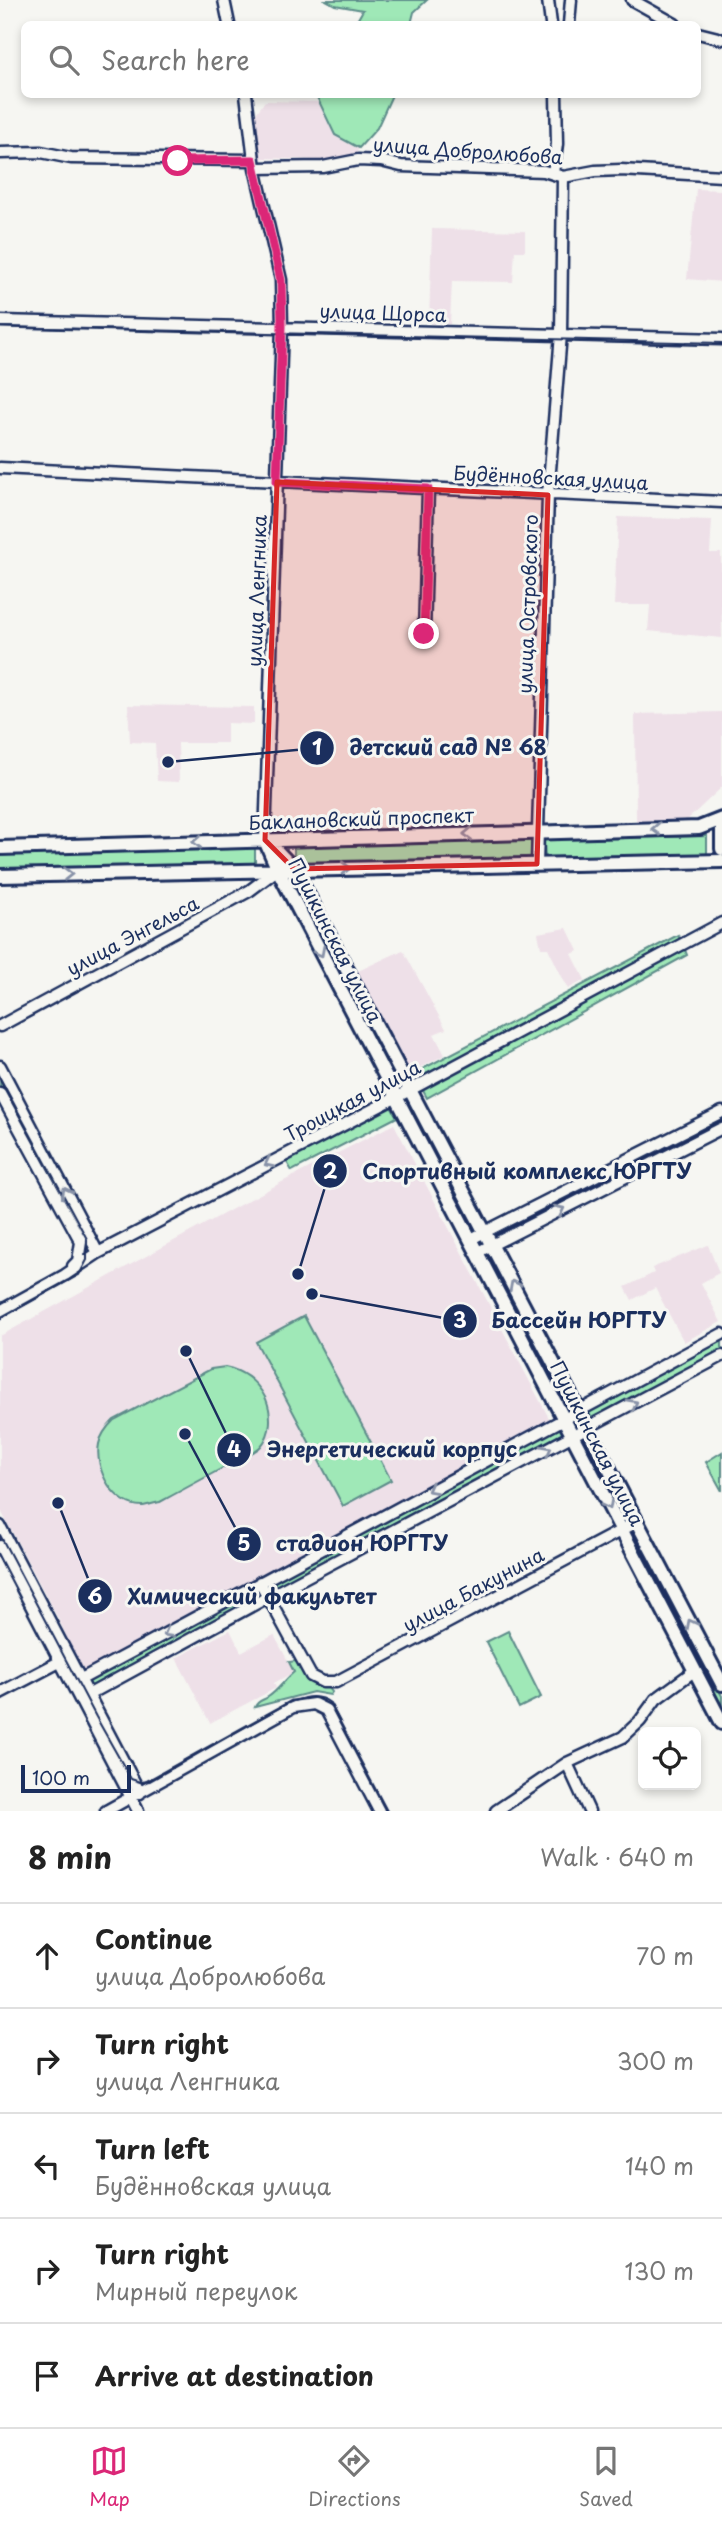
<!DOCTYPE html>
<meta charset="utf-8">
<style>
:root{--surface:#fff;--page:#f2f2f2;--text:#222;--muted:#767676;--line:#e0e0e0;--accent:#db2777}
body{margin:0;font-family:"Playpen Sans",sans-serif;background:var(--page);color:var(--text)}
.controls{position:absolute;right:21px;bottom:21px;display:grid;overflow:hidden;border-radius:10px;box-shadow:0 4px 10px #0003}
.controls button{width:63px;height:63px;display:grid;place-items:center;padding:0;border:0;border-bottom:2px solid var(--line);background:var(--surface);color:var(--text);font:35px sans-serif}
.scale{position:absolute;left:21px;bottom:18px;width:110px;box-sizing:border-box;padding-left:7px;border:4px solid #1b2f5e;border-top:0;font-size:19px;line-height:24px;white-space:nowrap;color:#1b2f5e;-webkit-text-stroke:5px #f6f6f2;paint-order:stroke}
.stop{position:absolute;width:21px;height:21px;margin:-16px;border:5px solid #db2777;border-radius:50%;background:#fff}
.stop.end{background:#db2777;border-color:#fff;box-shadow:0 2px 7px #0008}
.list{margin:0;padding:0;list-style:none}
h2{display:flex;justify-content:space-between;align-items:center;height:91px;margin:0;padding:0 28px;font-size:30px}
h2 small{font-size:23px;font-weight:400;color:var(--muted)}
.list li{display:grid;grid-template-columns:46px 1fr auto;gap:21px;align-items:center;box-sizing:border-box;height:105px;padding:0 28px;border-top:2px solid var(--line)}
.list b{display:block;font-size:26px;white-space:nowrap}
.list p{margin:0;font-size:23px;white-space:nowrap;color:var(--muted)}
.list em{font-size:23px;font-style:normal;color:var(--muted)}
.icon{flex:none;width:38px;height:38px;fill:none;stroke:currentColor;stroke-width:2;stroke-linecap:round;stroke-linejoin:round}
.map{position:relative;flex:none;width:722px;height:1811px;overflow:hidden}
.search{position:absolute;background:var(--surface);box-shadow:0 4px 10px #0003;left:21px;right:21px;top:21px;height:77px;display:flex;align-items:center;gap:18px;box-sizing:border-box;padding:0 24px;border-radius:10px;color:var(--muted);font-size:26px}
.sheet{height:616px;background:var(--surface)}
nav{display:flex;justify-content:space-around;align-items:center;box-sizing:border-box;height:98px;border-top:2px solid var(--line);background:var(--surface);font-size:19px;color:var(--muted)}
nav a{display:grid;justify-items:center;gap:4px}
nav .on{color:var(--accent)}
.map>svg:first-child{display:block}
.built{fill:#eee0e8}
.green{fill:#9fe8b7;stroke:#5d8c8a;stroke-width:2}
.lines{fill:none;stroke-linecap:round;stroke-linejoin:round}
.minor-casing{stroke:#1b2f5e;stroke-width:15}
.major-casing{stroke:#1b2f5e;stroke-width:18}
.minor{stroke:#f6f6f2;stroke-width:10}
.major{stroke:#f6f6f2;stroke-width:12}
.tram{stroke:#1b2f5e;stroke-width:2}
.oneway{stroke:#8892a8}
.route{stroke:#db2777;stroke-width:9}
.marked{fill:#d62828;fill-opacity:0.2;stroke:#d62828;stroke-width:5;stroke-linejoin:round}
.labels{text-anchor:middle;dominant-baseline:central;stroke-width:6;stroke-linejoin:round;paint-order:stroke}
.street-label{font-size:19px;fill:#1b2f5e;stroke:#f6f6f2}
.leader{fill:none;stroke:#1b2f5e;stroke-width:2.5}
.callout-dot{fill:#1b2f5e;stroke:#f6f6f2;stroke-width:2.5}
.mark-label{font-size:21px;text-anchor:middle;font-weight:bold;fill:#fff}
.callout-label{font-size:21px;text-anchor:middle;font-weight:bold;fill:#1b2f5e;stroke:#f6f6f2;stroke-width:6;stroke-linejoin:round;paint-order:stroke}
</style>
<div class="map">
<svg width="722" height="1811" viewBox="0 0 722 1811">
<rect width="100%" height="100%" fill="#f6f6f2"/>
<filter id="ink" filterUnits="userSpaceOnUse"><feTurbulence type="fractalNoise" baseFrequency=".0143" numOctaves="2"/><feDisplacementMap in="SourceGraphic" scale="14" xChannelSelector="R" yChannelSelector="G"/><feConvolveMatrix kernelMatrix="1 2 1 2 8 2 1 2 1" color-interpolation-filters="sRGB"/></filter>
<g filter="url(#ink)">
<path class="built" d="M265 101 319 102 335 135 359 148 354 159 349 161 261 158 254 116Z
M696 189 722 190V282L687 279Z
M432 229 525 231V251H515L513 282 452 281 450 324 429 323Z
M618 517 712 520 710 553H721L722 638 648 631 650 605H614Z
M128 705 254 707V724L227 723V743H178L179 782 157 781 155 743 130 742Z
M722 712V787L685 822H636L635 714Z
M567 928 578 951 572 954 585 980 568 989 548 948H541L538 933Z
M403 950 446 1029 434 1034 445 1055 409 1073 356 972Z
M394 1124 550 1420 82 1671 59 1620 0 1509V1336L282 1182Z
M708 1245 719 1273 701 1283 721 1322 684 1342 655 1288 632 1300 625 1287 654 1273 652 1268Z
M230 1630 241 1652 274 1635 294 1672 274 1683 276 1688 210 1723 176 1658Z"/>
<path class="green" d="M326 0H427L414 12 411 24H355L363 10 335 5Z
M316 95 392 94V95L377 128 359 148 335 135Z
M707 836V854L545 858 544 840Z
M531 840V858L294 864V846Z
M255 848V866L0 873V854Z
M292 873 404 1084 395 1089 284 877Z
M678 935 681 942 415 1085 411 1075Z
M684 947 687 955 427 1098 421 1087Z
M0 1072 88 1239 82 1242 0 1089Z
M389 1103 397 1117 292 1171 285 1159Z
M415 1105 481 1231 472 1235 405 1111Z
M722 1115V1126L495 1240 492 1232Z
M491 1247 575 1408 564 1414 481 1253Z
M304 1316 391 1480 343 1506 256 1342Z
M722 1336V1353L592 1425 584 1410Z
M225 1367C244 1371 257 1381 266 1399 272 1414 272 1433 261 1446 256 1452 244 1456 237 1460 212 1474 186 1488 160 1502 155 1503 148 1505 143 1506 114 1507 94 1469 99 1444 101 1434 107 1427 114 1420L211 1369Z
M560 1423 567 1437 278 1590 272 1578Z
M587 1433 628 1513 619 1517 579 1438Z
M722 1452V1491L706 1462Z
M634 1526 722 1696V1714L627 1530Z
M248 1591 254 1602 90 1692 84 1680Z
M508 1631 541 1697 519 1708 486 1642Z
M296 1661 304 1671 305 1678 312 1683 328 1687 332 1692 330 1695 313 1692 255 1707C258 1700 262 1701 268 1697 279 1690 284 1680 294 1672L289 1662Z"/>
<g class="lines">
<g class="minor-casing">
<path id="minor" d="M224 0 229 24
M548 0 551 24
M632 0 675 24
M569 24 571 0
M698 33 722 39
M246 94 255 168 281 280 282 326 265 840
M0 153 41 152 71 158 253 160
M255 168 323 167 358 160 381 161 401 166 544 171 563 177 595 171 621 170 722 176
M553 173 557 144 556 94
M0 321 722 339
M0 468 722 502
M424 634 428 489
M537 864 548 495 561 334 563 177
M0 1026 249 891 277 870
M0 1066 98 1253
M0 1093 81 1242 78 1261 73 1266
M471 1239 722 1112
M478 1252 722 1128
M0 1311 65 1275 98 1253 395 1098 722 923
M0 1526 140 1793
M0 1546 138 1811
M260 1582 311 1676 323 1682H336L637 1522
M72 1684 722 1334
M76 1692 82 1696 88 1695 268 1597 722 1356
M0 1693 65 1659
M106 1811 293 1707 314 1704 326 1710 379 1811
M496 1811 567 1763
M589 1811 567 1763 623 1737 640 1721 656 1699 694 1671"/>
</g>
<g class="major-casing">
<path id="major" d="M722 826V849
M265 840 278 870 722 1723
M271 845 294 869 722 1684
M0 848 699 828 722 819
M0 876 722 861"/>
</g>
<use href="#minor" class="minor"/>
<use href="#major" class="major"/>
<path class="tram" d="M0 327 722 343
M0 1078 87 1239V1260L79 1275 0 1319
M0 1535 96 1717 131 1779 140 1782 150 1781 286 1704C301 1698 316 1692 330 1703L387 1811"/>
</g>
<defs><path id="oneway-chevron" d="M-2-3.5L2.5 0L-2 3.5" fill="none" stroke-width="1.6" stroke-linecap="round" stroke-linejoin="round" transform="scale(1.75)"/></defs>
<g class="oneway">
<use href="#oneway-chevron" transform="translate(656 829) rotate(178)"/>
<use href="#oneway-chevron" transform="translate(468 834) rotate(178)"/>
<use href="#oneway-chevron" transform="translate(197 842) rotate(178)"/>
<use href="#oneway-chevron" transform="translate(346 868) rotate(-2)"/>
<use href="#oneway-chevron" transform="translate(68 874) rotate(-1)"/>
<use href="#oneway-chevron" transform="translate(320 952) rotate(63)"/>
<use href="#oneway-chevron" transform="translate(269 1163) rotate(153)"/>
<use href="#oneway-chevron" transform="translate(66 1192) rotate(-118)"/>
<use href="#oneway-chevron" transform="translate(560 1210) rotate(-27)"/>
<use href="#oneway-chevron" transform="translate(514 1285) rotate(-117)"/>
<use href="#oneway-chevron" transform="translate(633 1404) rotate(-28)"/>
<use href="#oneway-chevron" transform="translate(547 1450) rotate(-28)"/>
<use href="#oneway-chevron" transform="translate(432 1489) rotate(152)"/>
<use href="#oneway-chevron" transform="translate(608 1505) rotate(63)"/>
<use href="#oneway-chevron" transform="translate(691 1624) rotate(-117)"/>
<use href="#oneway-chevron" transform="translate(168 1633) rotate(151)"/>
</g>
</g>
<g class="lines" filter="url(#ink)">
<path class="route" d="M178 161 253 160 281 280 282 326 277 482 428 489 424 634"/>
</g>
<path class="marked" d="M277 482 548 495 537 864 294 869 265 840Z"/>
<g class="labels">
<g class="street-label">
<text transform="translate(468 150) rotate(4)">улица Добролюбова</text>
<text transform="translate(383 312) rotate(2)">улица Щорса</text>
<text transform="translate(551 477) rotate(3)">Будённовская улица</text>
<text transform="translate(256 591) rotate(-88)">улица Ленгника</text>
<text transform="translate(527 604) rotate(-88)">улица Островского</text>
<text transform="translate(361 818) rotate(-2)">Баклановский проспект</text>
<text transform="translate(132 935) rotate(-28)">улица Энгельса</text>
<text transform="translate(336 940) rotate(63)">Пушкинская улица</text>
<text transform="translate(352 1100) rotate(-28)">Троицкая улица</text>
<text transform="translate(598 1443) rotate(63)">Пушкинская улица</text>
<text transform="translate(473 1589) rotate(-28)">улица Бакунина</text>
</g>
</g>
<path class="leader" d="M168 762L317 748M298 1274L330 1171M312 1294L460 1321M186 1351L234 1450M185 1434L244 1544M58 1503L95 1596"/>
<g class="callout-dot">
<circle cx="168" cy="762" r="7"/>
<circle cx="298" cy="1274" r="7"/>
<circle cx="312" cy="1294" r="7"/>
<circle cx="186" cy="1351" r="7"/>
<circle cx="185" cy="1434" r="7"/>
<circle cx="58" cy="1503" r="7"/>
<circle cx="317" cy="748" r="18"/>
<circle cx="330" cy="1171" r="18"/>
<circle cx="460" cy="1321" r="18"/>
<circle cx="234" cy="1450" r="18"/>
<circle cx="244" cy="1544" r="18"/>
<circle cx="95" cy="1596" r="18"/>
</g>
<g class="mark-label">
<text x="317" y="755">1</text>
<text x="330" y="1179">2</text>
<text x="460" y="1328">3</text>
<text x="234" y="1457">4</text>
<text x="244" y="1551">5</text>
<text x="95" y="1604">6</text>
</g>
<g class="callout-label">
<text x="448" y="755">детский сад № 68</text>
<text x="527" y="1179">Спортивный комплекс ЮРГТУ</text>
<text x="579" y="1328">Бассейн ЮРГТУ</text>
<text x="392" y="1457">Энергетический корпус</text>
<text x="362" y="1551">стадион ЮРГТУ</text>
<text x="252" y="1604">Химический факультет</text>
</g>
</svg>
<div class="controls">
<button><svg class="icon" aria-label="locate" viewBox="0 0 24 24"><circle cx="12" cy="12" r="6"/><path d="M12 2v4M12 18v4M2 12h4M18 12h4"/></svg></button>
</div>
<div class="scale">100 m</div>
<div class="stop" style="left:178px;top:161px"></div>
<div class="stop end" style="left:424px;top:634px"></div>
<div class="search"><svg class="icon" aria-label="search" viewBox="0 0 24 24"><circle cx="10" cy="10" r="6"/><path d="M15 15l6 6"/></svg>Search here</div>
</div>
<section class="sheet">
<h2>8 min<small>Walk · 640 m</small></h2>
<ul class="list">
<li><svg class="icon" aria-label="ahead" viewBox="0 0 24 24"><path d="M12 20V5M6 11l6-6 6 6"/></svg><div><b>Continue</b><p>улица Добролюбова</p></div><em>70 m</em></li>
<li><svg class="icon" aria-label="right" viewBox="0 0 24 24"><path d="M7 20v-9h11M14 6l5 5-5 5"/></svg><div><b>Turn right</b><p>улица Ленгника</p></div><em>300 m</em></li>
<li><svg class="icon" aria-label="left" viewBox="0 0 24 24"><path d="M17 20v-9H6M10 6l-5 5 5 5"/></svg><div><b>Turn left</b><p>Будённовская улица</p></div><em>140 m</em></li>
<li><svg class="icon" aria-label="right" viewBox="0 0 24 24"><path d="M7 20v-9h11M14 6l5 5-5 5"/></svg><div><b>Turn right</b><p>Мирный переулок</p></div><em>130 m</em></li>
<li><svg class="icon" aria-label="arrive" viewBox="0 0 24 24"><path d="M6 21V4h12l-3 4 3 4H6"/></svg><div><b>Arrive at destination</b></div></li>
</ul>
</section>
<nav>
<a class="on"><svg class="icon" aria-label="map" viewBox="0 0 24 24"><path d="M3 6l6-2 6 2 6-2v14l-6 2-6-2-6 2zM9 4v14M15 6v14"/></svg>Map</a>
<a><svg class="icon" aria-label="directions" viewBox="0 0 24 24"><path d="M12 3l9 9-9 9-9-9zM9 14v-3h6M13 9l2 2-2 2"/></svg>Directions</a>
<a><svg class="icon" aria-label="saved" viewBox="0 0 24 24"><path d="M7 4h10v16l-5-4-5 4z"/></svg>Saved</a>
</nav>
